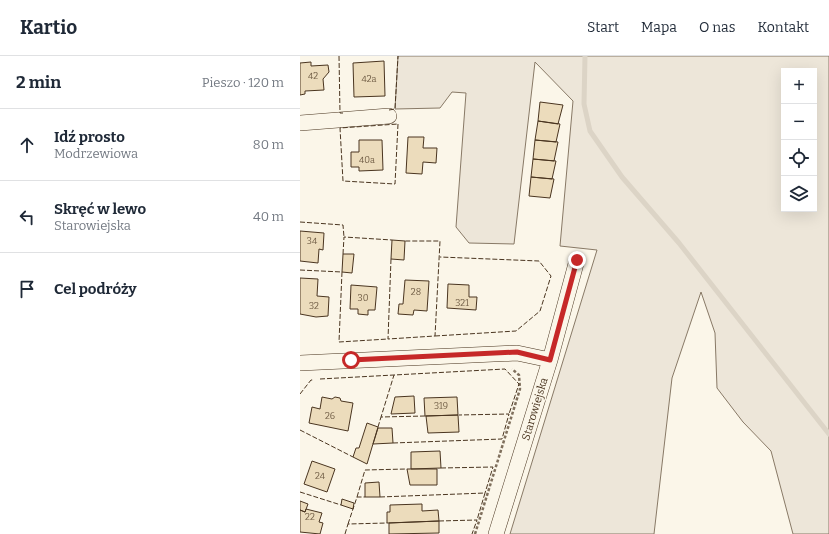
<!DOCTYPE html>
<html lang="pl">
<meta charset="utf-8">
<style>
:root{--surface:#fff;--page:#f2f2f3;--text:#1f2937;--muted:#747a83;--line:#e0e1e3}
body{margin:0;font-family:Bitter,serif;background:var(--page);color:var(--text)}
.controls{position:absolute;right:12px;top:12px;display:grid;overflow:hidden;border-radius:0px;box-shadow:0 4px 16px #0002}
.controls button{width:36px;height:36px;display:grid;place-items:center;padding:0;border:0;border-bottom:1px solid var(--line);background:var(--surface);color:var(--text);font:20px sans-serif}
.stop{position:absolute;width:12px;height:12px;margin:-9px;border:3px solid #c62828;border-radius:50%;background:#fff}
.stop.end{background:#c62828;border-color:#fff;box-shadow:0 1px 4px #0008}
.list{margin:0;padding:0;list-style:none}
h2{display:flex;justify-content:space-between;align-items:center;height:52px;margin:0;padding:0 16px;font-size:17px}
h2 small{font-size:13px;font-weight:400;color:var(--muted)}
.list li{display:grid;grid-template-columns:26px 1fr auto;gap:12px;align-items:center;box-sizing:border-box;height:72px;padding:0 16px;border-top:1px solid var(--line)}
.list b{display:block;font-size:15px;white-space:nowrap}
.list p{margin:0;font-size:13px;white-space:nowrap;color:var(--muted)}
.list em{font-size:13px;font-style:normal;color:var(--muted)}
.icon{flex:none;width:22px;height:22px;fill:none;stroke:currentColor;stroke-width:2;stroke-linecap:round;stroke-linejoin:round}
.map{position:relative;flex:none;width:529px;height:478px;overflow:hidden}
header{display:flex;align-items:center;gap:24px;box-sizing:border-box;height:56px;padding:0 20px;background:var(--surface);border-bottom:1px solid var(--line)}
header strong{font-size:19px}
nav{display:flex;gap:22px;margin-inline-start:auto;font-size:14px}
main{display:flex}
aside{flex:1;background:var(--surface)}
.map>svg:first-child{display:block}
.green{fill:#ede6d9;stroke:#887966;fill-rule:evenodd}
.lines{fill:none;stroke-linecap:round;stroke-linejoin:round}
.stream{stroke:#dcd4c6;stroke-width:5}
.building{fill:#ecdcbc;stroke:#4a3520}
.street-casing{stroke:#4a3520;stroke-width:16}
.path{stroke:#7f6f5c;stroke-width:2.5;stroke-dasharray:3 2;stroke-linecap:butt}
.street{stroke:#fbf6e9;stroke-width:15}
.fence{stroke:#4a3520;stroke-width:1;stroke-dasharray:5 2;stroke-linecap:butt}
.route{stroke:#c62828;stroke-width:5}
.labels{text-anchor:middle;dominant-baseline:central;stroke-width:3;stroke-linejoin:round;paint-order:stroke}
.number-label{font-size:9px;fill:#725f47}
.street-label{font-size:11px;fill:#4a3520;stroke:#fbf6e9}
</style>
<header>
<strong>Kartio</strong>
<nav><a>Start</a><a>Mapa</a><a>O nas</a><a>Kontakt</a></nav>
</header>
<main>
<aside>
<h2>2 min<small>Pieszo · 120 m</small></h2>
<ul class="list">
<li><svg class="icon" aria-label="ahead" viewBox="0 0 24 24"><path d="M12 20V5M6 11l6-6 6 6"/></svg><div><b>Idź prosto</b><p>Modrzewiowa</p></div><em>80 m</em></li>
<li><svg class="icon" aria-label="left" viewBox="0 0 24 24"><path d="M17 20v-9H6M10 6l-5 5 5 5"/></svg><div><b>Skręć w lewo</b><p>Starowiejska</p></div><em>40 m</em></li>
<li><svg class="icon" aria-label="arrive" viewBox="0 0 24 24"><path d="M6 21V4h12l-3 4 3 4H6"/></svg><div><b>Cel podróży</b></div></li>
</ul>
</aside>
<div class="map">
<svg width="529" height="478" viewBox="0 0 529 478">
<rect width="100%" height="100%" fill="#fbf6e9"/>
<path class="green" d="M98 0H529V478H493L471 395 443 366 417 332 415 277 401 236 372 322 354 478H210L297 194 260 190 273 45 235 6 214 188 169 187 156 171 166 37 152 36 140 52 95 53ZM484 15H514V153H484Z"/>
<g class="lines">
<path class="stream" d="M285 0 284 48 290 75 322 121 379 187 529 378"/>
</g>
<path class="building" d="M84 5 85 40 54 41 53 7Z
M11 6V10L28 9 29 16 23 23 24 34 5 35V38L0 39V7Z
M240 46 263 49 258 68 238 65Z
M238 65 260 68 256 86 235 84Z
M108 81H124L123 92H137L136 107 123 106 122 118 106 117Z
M59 84H82L83 114 59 115V111H51V96H59Z
M235 84 258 86 254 105 233 103Z
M233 103 256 105 252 123 231 121Z
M231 121 254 123 250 142 229 140Z
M0 175 24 177 23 194 19 193 18 207 0 205Z
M92 184 105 185 104 204 91 203Z
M43 198H54L52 217 42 216Z
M0 222 18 223 17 240 29 241 28 260 16 261 0 258Z
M105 224 129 225 127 255 114 254 113 259 98 258 99 248H103Z
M148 228 169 229V241H177L176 254 147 252Z
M51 229 77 231 75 254H68V259L58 258V253H50Z
M114 340 115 357 91 358 95 341Z
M22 341 32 343 35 341 40 342 41 345 53 347 48 375 9 367 12 351 20 353Z
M157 341 158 359 125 360 124 342Z
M158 359 159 376 128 377 126 360Z
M67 367 78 371 67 408 53 401 56 392H59Z
M78 372H92L93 387 73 388Z
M140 395 141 412 111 413V396Z
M12 405 35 413 27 436 4 428Z
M107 413H137V429H110Z
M79 426 80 441H65V427Z
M42 443 54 447 53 453 41 449Z
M0 445 8 448 5 456 0 454Z
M122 448V455L138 454 139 465 87 467V456H90V449Z
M6 453 22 457 19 466 23 467 20 478 0 476V454L5 456Z
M139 465V477L89 478V467Z"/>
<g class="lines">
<g class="street-casing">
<path id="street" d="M0 67 89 60
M0 307 217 297 250 304
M196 478 250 304 277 204"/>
</g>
<path class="path" d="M175 478 220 333 219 319 212 313"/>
<use href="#street" class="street"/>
<path class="fence" d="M39 0 40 57H43
M89 54 95 53 98 0
M98 68 95 128 43 125 40 72Z
M0 166 43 169 44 181
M43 198 44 181 92 184
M91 203 88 283 135 280 140 185H105
M0 214 42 216 39 286 88 283
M135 280 216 275 240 255 251 220 239 205 140 201
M20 323 94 319
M0 338 11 324H14
M125 360 81 361 94 319 205 313 219 328 209 358
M78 371 81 361
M0 374 53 401
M93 387 202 383 209 358 159 359
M141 412 193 411 185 437
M0 436 41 449
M57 441 65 414 107 413
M80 441 185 437 177 464
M139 465 177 464 172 478
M48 468 57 441H65
M45 478 48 468 87 467"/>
</g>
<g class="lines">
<path class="route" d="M51 304 217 296 250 304 277 204"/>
</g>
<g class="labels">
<g class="number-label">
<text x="13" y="20">42</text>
<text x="69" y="23">42a</text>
<text x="67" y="104">40a</text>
<text x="12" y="185">34</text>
<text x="116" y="236">28</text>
<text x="63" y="242">30</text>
<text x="162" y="247">321</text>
<text x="14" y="250">32</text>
<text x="141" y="350">319</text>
<text x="30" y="360">26</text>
<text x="20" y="420">24</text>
<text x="10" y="461">22</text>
</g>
<g class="street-label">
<text transform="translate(235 353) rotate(-73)">Starowiejska</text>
</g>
</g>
</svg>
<div class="controls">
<button>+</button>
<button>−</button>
<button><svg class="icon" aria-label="locate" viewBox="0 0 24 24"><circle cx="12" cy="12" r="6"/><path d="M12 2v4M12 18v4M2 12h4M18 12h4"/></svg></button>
<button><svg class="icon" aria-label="layers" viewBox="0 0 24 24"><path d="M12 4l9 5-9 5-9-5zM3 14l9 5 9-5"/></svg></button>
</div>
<div class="stop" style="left:51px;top:304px"></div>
<div class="stop end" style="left:277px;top:204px"></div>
</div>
</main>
